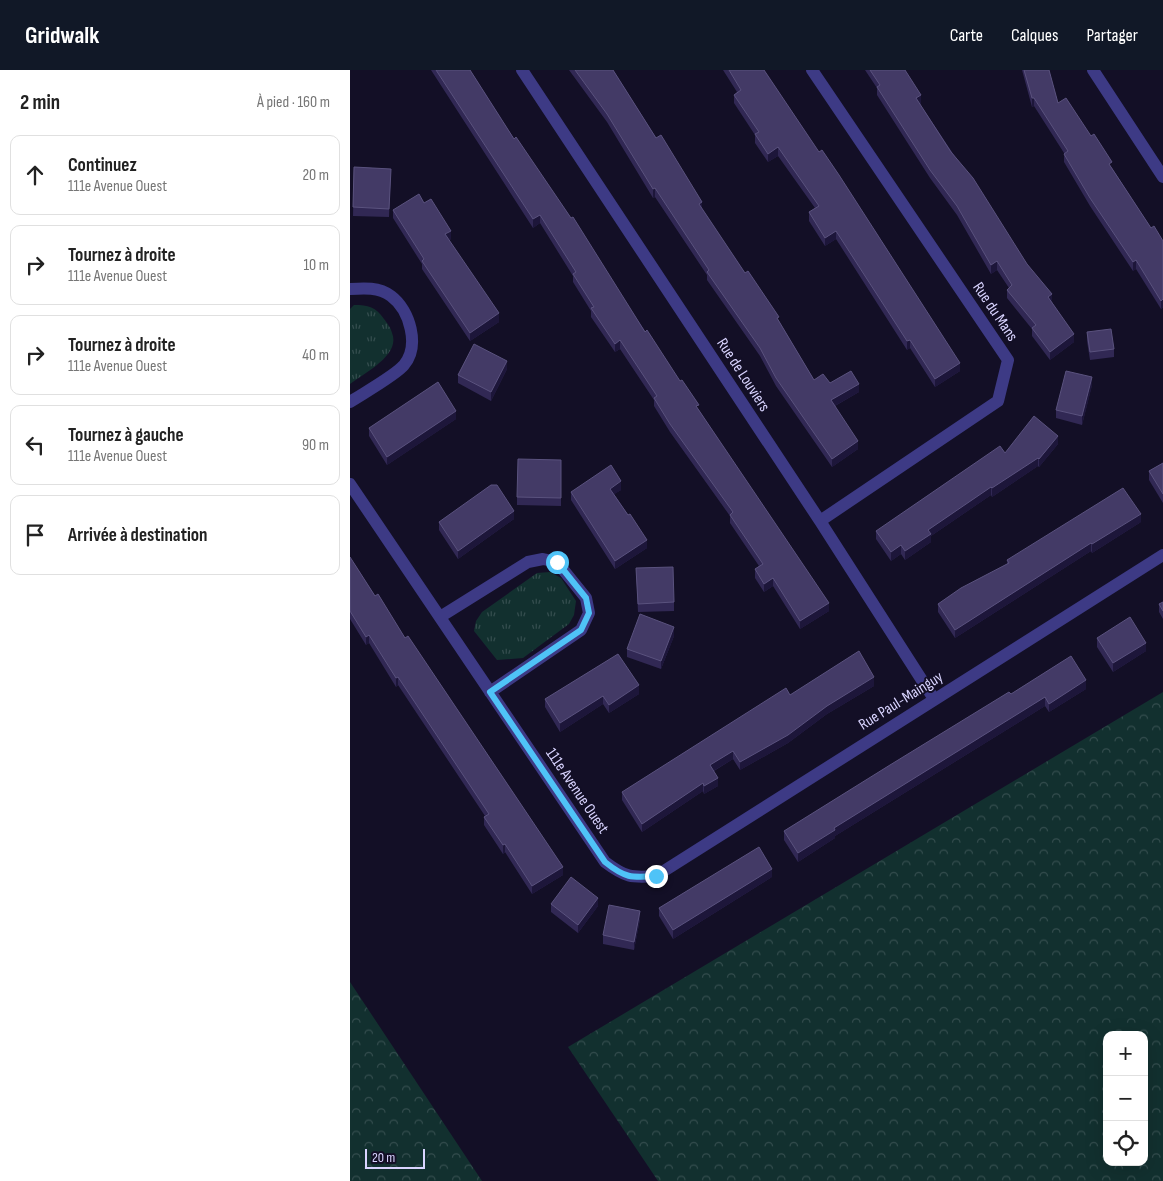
<!DOCTYPE html>
<html lang="fr">
<meta charset="utf-8">
<style>
:root{--surface:#fff;--page:#f6f6f6;--text:#222;--muted:#767676;--line:#e0e0e0;--accent:#111827}
body{margin:0;font-family:"Sofia Sans Condensed",sans-serif;background:var(--page);color:var(--text)}
.controls{position:absolute;right:15px;bottom:15px;display:grid;overflow:hidden;border-radius:10px;box-shadow:0 5px 20px #0002}
.controls button{width:45px;height:45px;display:grid;place-items:center;padding:0;border:0;border-bottom:1px solid var(--line);background:var(--surface);color:var(--text);font:25px sans-serif}
.scale{position:absolute;left:15px;bottom:12px;width:60px;box-sizing:border-box;padding-left:5px;border:2px solid #d9d4ff;border-top:0;font-size:14px;line-height:18px;white-space:nowrap;color:#d9d4ff;-webkit-text-stroke:4px #130f26;paint-order:stroke}
.stop{position:absolute;width:15px;height:15px;margin:-11px;border:4px solid #4fc3f7;border-radius:50%;background:#fff}
.stop.end{background:#4fc3f7;border-color:#fff;box-shadow:0 1px 5px #0008}
.list{margin:0;padding:0;list-style:none}
h2{display:flex;justify-content:space-between;align-items:center;height:65px;margin:0;padding:0 20px;font-size:21px}
h2 small{font-size:16px;font-weight:400;color:var(--muted)}
.list li{display:grid;grid-template-columns:32px 1fr auto;gap:15px;align-items:center;box-sizing:border-box;height:80px;margin:0 10px 10px;padding:0 10px;border:1px solid var(--line);border-radius:10px}
.list b{display:block;font-size:19px;white-space:nowrap}
.list p{margin:0;font-size:16px;white-space:nowrap;color:var(--muted)}
.list em{font-size:16px;font-style:normal;color:var(--muted)}
.icon{flex:none;width:28px;height:28px;fill:none;stroke:currentColor;stroke-width:2;stroke-linecap:round;stroke-linejoin:round}
.map{position:relative;flex:none;width:813px;height:1111px;overflow:hidden}
header{display:flex;align-items:center;gap:30px;box-sizing:border-box;height:70px;padding:0 25px;background:var(--accent);color:#fff}
header strong{font-size:24px}
nav{display:flex;gap:28px;margin-inline-start:auto;font-size:18px}
main{display:flex}
aside{flex:1;background:var(--surface)}
.map>svg:first-child{display:block}
.grass{fill:url(#grass-tufts)}
.forest{fill:url(#forest-crowns);fill-rule:evenodd}
.lines{fill:none;stroke-linecap:round;stroke-linejoin:round}
.minor{stroke:#3d3a85;stroke-width:12}
.wall{fill:#312854}
.shaded-wall{fill:#1d163a}
.building{fill:#433a66;stroke:#5a527e}
.route{stroke:#4fc3f7;stroke-width:6}
.labels{text-anchor:middle;dominant-baseline:central;stroke-width:4;stroke-linejoin:round;paint-order:stroke}
.street-label{font-size:16px;fill:#d9d4ff;stroke:#130f26}
</style>
<header>
<strong>Gridwalk</strong>
<nav><a>Carte</a><a>Calques</a><a>Partager</a></nav>
</header>
<main>
<aside>
<h2>2 min<small>À pied · 160 m</small></h2>
<ul class="list">
<li><svg class="icon" aria-label="ahead" viewBox="0 0 24 24"><path d="M12 20V5M6 11l6-6 6 6"/></svg><div><b>Continuez</b><p>111e Avenue Ouest</p></div><em>20 m</em></li>
<li><svg class="icon" aria-label="right" viewBox="0 0 24 24"><path d="M7 20v-9h11M14 6l5 5-5 5"/></svg><div><b>Tournez à droite</b><p>111e Avenue Ouest</p></div><em>10 m</em></li>
<li><svg class="icon" aria-label="right" viewBox="0 0 24 24"><path d="M7 20v-9h11M14 6l5 5-5 5"/></svg><div><b>Tournez à droite</b><p>111e Avenue Ouest</p></div><em>40 m</em></li>
<li><svg class="icon" aria-label="left" viewBox="0 0 24 24"><path d="M17 20v-9H6M10 6l-5 5 5 5"/></svg><div><b>Tournez à gauche</b><p>111e Avenue Ouest</p></div><em>90 m</em></li>
<li><svg class="icon" aria-label="arrive" viewBox="0 0 24 24"><path d="M6 21V4h12l-3 4 3 4H6"/></svg><div><b>Arrivée à destination</b></div></li>
</ul>
</aside>
<div class="map">
<svg width="813" height="1111" viewBox="0 0 813 1111">
<defs>
<pattern id="grass-tufts" width="24" height="20" patternUnits="userSpaceOnUse" patternTransform="scale(1.25)"><rect width="24" height="20" fill="#12302f"/><path d="M3 7l-1-3M5 7V3M7 7l1-3M15 17l-1-3M17 17v-4M19 17l1-3" fill="none" stroke="#344d4e"/></pattern>
<pattern id="forest-crowns" width="20" height="18" patternUnits="userSpaceOnUse" patternTransform="scale(1.25)"><rect width="20" height="18" fill="#12302f"/><path d="M2 6a3 3 0 1 1 6 0M12 15a3 3 0 1 1 6 0" fill="none" stroke="#344d4e"/></pattern>
</defs>
<rect width="100%" height="100%" fill="#130f26"/>
<path class="grass" d="M4 235C18 235 26 237 34 249 37 253 41 258 42 263 51 285 14 303 0 314V239Z
M200 502 211 508 226 531 224 545 219 554 173 588 147 590 124 561 126 551 132 542 187 503Z"/>
<path class="forest" d="M813 622V1111H308L218 977ZM757 965H794V1092H757Z
M0 912 132 1111H0Z"/>
<g class="lines">
<path class="minor" d="M172 0 470 451 584 629
M462 0 658 290 648 331 470 451
M743 0 813 107
M0 219C14 218 29 217 41 226 60 240 70 276 54 295 46 305 12 324 0 332
M0 414 255 792C275 807 281 808 306 806L813 485
M90 547 178 492 193 489 207 492 236 528 239 543 231 560 140 622"/>
</g>
<path class="wall" d="M81 0H120L164 69 349 340 479 541 450 559 423 516 414 522 405 508V499L409 496 380 453V446L320 362 304 336V330L270 279 265 282 241 247V241L223 212V206L190 153 183 158Z
M219 0H263L352 140 395 203 429 251 464 310 480 313 509 322 485 336 508 379 482 397 426 316 410 286 357 210V205L305 127 303 128 257 52Z
M373 0H414L610 301 585 317 560 278 557 280 486 169 475 176 459 151V142L465 138 428 86 418 92 405 73V65L384 33V25L387 22Z
M515 0H555L571 33 570 34 702 232 724 272 700 290 682 266V259L657 228V220L659 218 647 200 641 204 607 145 580 108 527 25V18Z
M672 0H699L708 33 762 98 801 158 813 171V237L811 239 786 199 783 201 740 136 714 92V83L684 36 682 37Z
M4 97 41 99 39 147 3 146Z
M74 133 101 169 99 170 149 252 120 271 72 199V194L43 148V140Z
M737 262 764 279V287L740 290 737 271Z
M157 299 141 331 108 313V305Z
M742 315 732 355 706 348V340Z
M106 349 37 395 19 366V358Z
M708 374 689 397 688 396 642 427 641 425 581 466V472L555 490 551 484 541 491 526 469V461L655 383Z
M211 390V436L167 435V427Z
M813 393V433L799 410V401Z
M271 420 264 424 278 445 297 478 265 499 221 430V422Z
M164 449 108 489 89 460V452Z
M791 452 742 483 741 481 605 568 588 542V534L657 494V490Z
M0 487 25 526 55 568 213 805 182 824 155 782 153 784 134 755V747L135 746 48 615 46 617 19 573 16 575 0 549Z
M286 498 324 532V541L288 542Z
M813 532V549L809 542V534Z
M324 566 311 599 277 587V579Z
M747 568 796 581 763 602 747 577Z
M524 616 477 644 438 673 390 700 383 689 364 701 368 716 354 724 353 721 292 762 272 730V722L440 625Z
M736 619 699 642 695 636 485 766V768L448 792 434 770V761L661 624Z
M289 624 259 643 253 634 210 662 195 637V629Z
M422 807 323 869 309 846V838Z
M201 834 248 836 228 863 201 842Z
M290 849 284 880 253 874V865Z"/>
<path class="shaded-wall" d="M571 25V33L566 36V28Z
M682 28H684V36L682 37Z
M428 77V86L418 92V84Z
M305 118V127L303 128V119Z
M352 132V140L349 134Z
M190 145V153L183 158V149Z
M101 161V169L95 173V164Z
M486 161V169L475 176V168Z
M786 190V199L783 201V192Z
M647 191V200L641 204V195Z
M702 224V232L698 227Z
M813 229V237L811 239V231Z
M149 243V252L120 271V263Z
M724 264V272L700 290V282Z
M270 270V279L265 282V274Z
M560 270V278L557 280V271Z
M157 291V299L141 331V322Z
M610 293V301L585 317V309Z
M742 307V315L732 355V346Z
M509 314V322L481 338V330Z
M106 341V349L37 395V387Z
M708 366V374L689 397V389Z
M508 371V379L482 397V389Z
M688 388V396L642 427V418Z
M271 411V420L260 427V419Z
M641 417V425L581 466V472L555 490V481L578 460Z
M164 441V449L108 489V481Z
M791 444V452L742 483V474Z
M297 470V478L265 499V491Z
M741 473V481L605 568V560Z
M551 475V484L541 491V482Z
M423 508V516L414 522V514Z
M479 533V541L450 559V551Z
M324 557V566L311 599V591Z
M19 565V573L16 575V567Z
M796 573V581L763 602V593Z
M48 607V615L46 617V608Z
M524 607V616L477 644 438 673 390 700V692L477 636Z
M736 610V619L699 642V634Z
M289 615V624L259 643V635Z
M253 626V634L210 662V653Z
M695 627V636L485 766V768L448 792V783L484 758Z
M383 681V689L360 703V695Z
M368 708V716L354 724V716Z
M353 713V721L292 762V754Z
M155 774V782L153 784V775Z
M213 797V805L182 824V816Z
M422 799V807L323 869V860Z
M248 828V836L228 863V855Z
M290 841V849L284 880V872Z"/>
<path class="building" d="M86 0H120L164 69 166 67 221 148 223 147 295 262 297 260 330 311 332 310 349 335 346 336 479 533 450 551 423 508 414 514 405 499 413 494 380 445 383 442 320 354 304 328 307 326 270 270 265 274 241 238 244 237 223 204 226 202 190 145 183 149Z
M225 0H263L306 68 311 65 352 132 349 134 395 203 398 201 429 247 427 248 464 310 473 304 480 313 501 301 509 314 481 330 508 371 482 389 426 308 410 278 357 202 359 200 305 118 303 119 257 44Z
M379 0H414L469 82 472 80 489 105 610 293 585 309 560 270 557 271 486 161 475 168 459 142 469 136 428 77 418 84 405 64 409 62 384 25 391 20Z
M520 0H555L571 25 566 28 601 82 623 108 677 194 702 224 698 227 724 264 700 282 682 258 686 255 657 220 662 215 647 191 641 195 607 136 580 100 527 17 530 15Z
M674 0H699L708 33 716 28 741 66 744 64 762 92 759 94 801 158 804 156 813 171V229L811 231 786 190 783 192 740 128 714 84 718 81 684 28H682Z
M4 97 41 99 39 139 3 137Z
M69 124 74 133 81 129 101 161 95 164 149 243 120 263 72 191 74 189 43 140Z
M761 259 764 279 740 282 737 262Z
M124 274 157 291 141 322 108 305Z
M716 301 742 307 732 346 706 340Z
M88 312 106 341 37 387 19 358Z
M684 346 708 366 689 389 688 388 642 418 641 417 578 460 581 464 555 481 551 475 541 482 526 461 650 376 655 383Z
M168 389 211 390V428L167 427Z
M813 393V424L799 401Z
M261 395 271 411 260 419 278 445 280 444 297 470 265 491 221 422Z
M141 415H147L164 441 108 481 89 452Z
M773 418 791 444 742 474 741 473 605 560 588 534 611 518 659 493 657 490Z
M0 487 25 526 28 524 55 568 58 566 213 797 182 816 155 774 153 775 134 747 139 744 48 607 46 608 19 565 16 567 0 541Z
M323 497 324 532 288 534 286 498Z
M813 532V541L809 534Z
M290 544 324 557 311 591 277 579Z
M780 547 796 573 763 593 747 568Z
M509 581 524 607 477 636 438 665 390 692 383 681 360 695 368 708 354 716 353 713 292 754 272 722 436 618 440 625Z
M268 584 289 615 259 635 253 626 210 653 195 629Z
M721 586 736 610 699 634 695 627 484 758 485 760 448 783 434 761 540 695 659 622 661 624Z
M409 777 422 799 323 860 309 838Z
M221 807 248 828 228 855 201 834Z
M259 835 290 841 284 872 253 865Z"/>
<g class="lines">
<path class="route" d="M207 492 236 528 239 543 231 560 140 622 255 792C275 808 281 808 306 806"/>
</g>
<g class="labels">
<g class="street-label">
<text transform="translate(645 242) rotate(56)">Rue du Mans</text>
<text transform="translate(393 305) rotate(57)">Rue de Louviers</text>
<text transform="translate(551 631) rotate(-32)">Rue Paul-Mainguy</text>
<text transform="translate(227 721) rotate(56)">111e Avenue Ouest</text>
</g>
</g>
</svg>
<div class="controls">
<button>+</button>
<button>−</button>
<button><svg class="icon" aria-label="locate" viewBox="0 0 24 24"><circle cx="12" cy="12" r="6"/><path d="M12 2v4M12 18v4M2 12h4M18 12h4"/></svg></button>
</div>
<div class="scale">20 m</div>
<div class="stop" style="left:207px;top:492px"></div>
<div class="stop end" style="left:306px;top:806px"></div>
</div>
</main>
